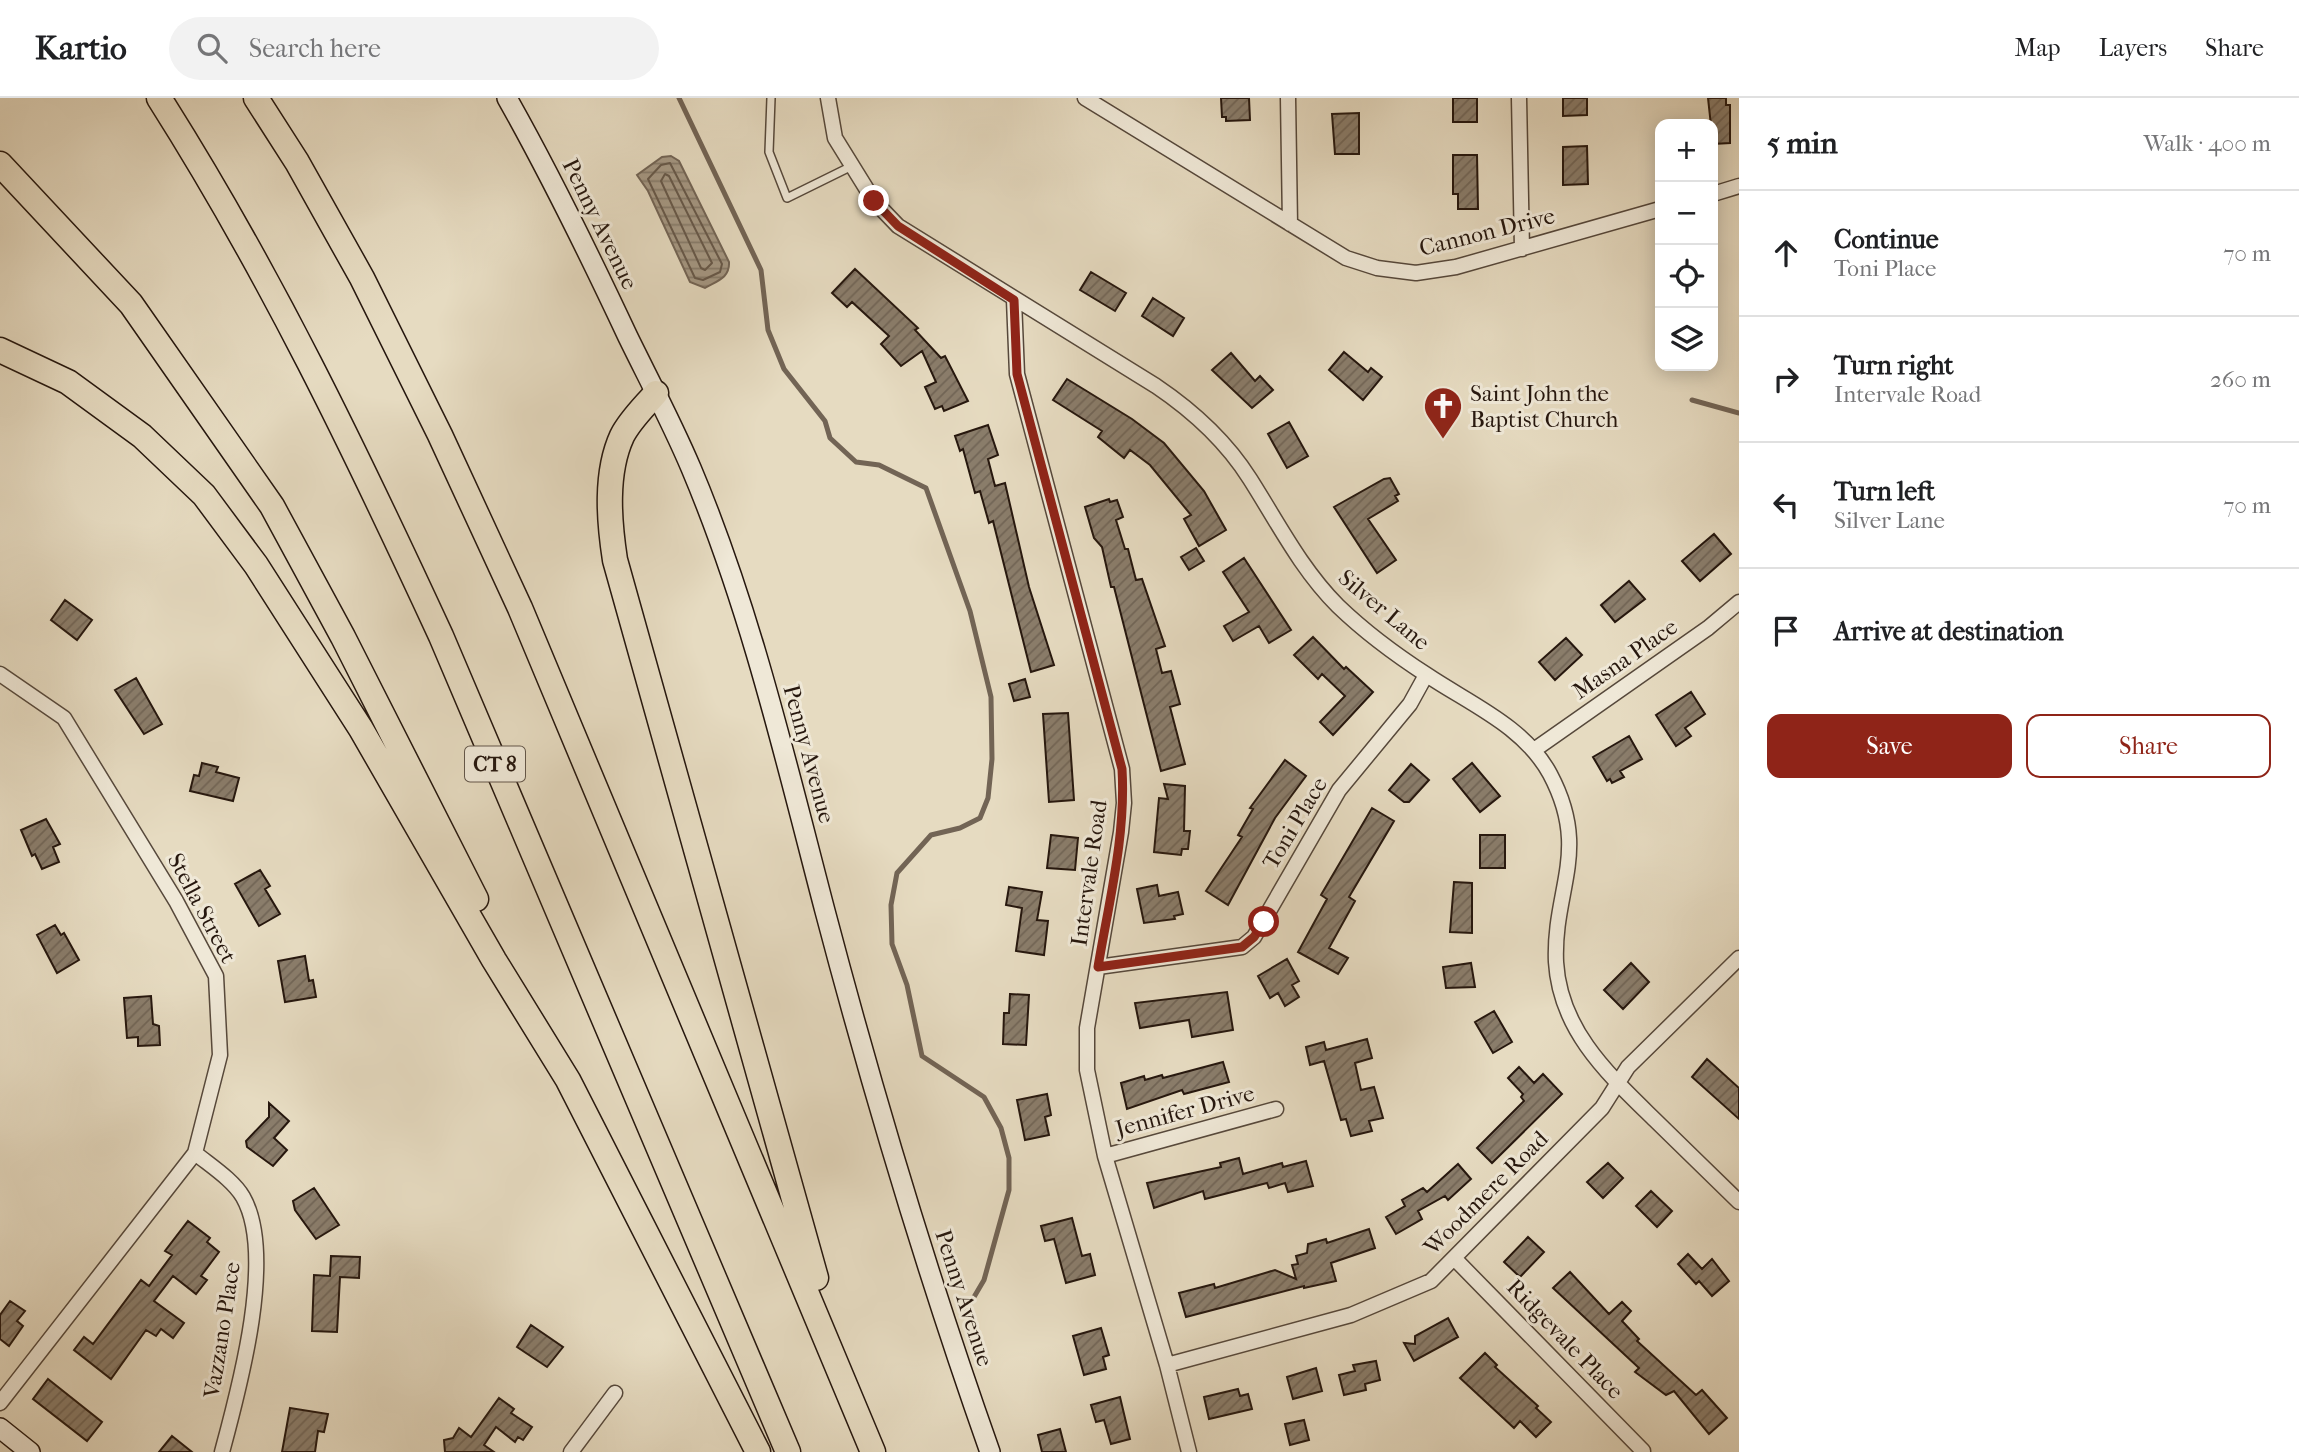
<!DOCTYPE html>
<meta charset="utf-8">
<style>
:root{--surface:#fff;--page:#f2f2f2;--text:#202124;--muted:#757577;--line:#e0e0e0;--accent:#8f2418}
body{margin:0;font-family:"IM FELL French Canon",serif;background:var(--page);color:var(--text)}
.controls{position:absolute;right:21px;top:21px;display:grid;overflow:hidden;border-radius:14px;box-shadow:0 4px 18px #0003}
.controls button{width:63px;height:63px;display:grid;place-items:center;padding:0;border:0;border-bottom:2px solid var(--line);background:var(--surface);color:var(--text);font:35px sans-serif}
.stop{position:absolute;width:21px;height:21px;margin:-16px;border:5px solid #8f2418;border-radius:50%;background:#fff}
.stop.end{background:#8f2418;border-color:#fff;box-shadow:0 2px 7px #0008}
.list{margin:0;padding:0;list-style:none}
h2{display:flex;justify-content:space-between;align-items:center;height:91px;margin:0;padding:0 28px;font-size:30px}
h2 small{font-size:23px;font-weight:400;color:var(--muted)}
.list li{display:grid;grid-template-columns:46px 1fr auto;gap:21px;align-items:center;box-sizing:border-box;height:126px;padding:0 28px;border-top:2px solid var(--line)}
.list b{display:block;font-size:26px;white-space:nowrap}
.list p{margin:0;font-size:23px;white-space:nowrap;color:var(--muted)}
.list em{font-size:23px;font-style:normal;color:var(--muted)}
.actions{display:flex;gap:14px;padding:21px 28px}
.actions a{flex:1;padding:16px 0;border:2px solid var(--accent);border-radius:14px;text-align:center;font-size:24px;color:var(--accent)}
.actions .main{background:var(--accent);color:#fff}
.icon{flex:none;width:38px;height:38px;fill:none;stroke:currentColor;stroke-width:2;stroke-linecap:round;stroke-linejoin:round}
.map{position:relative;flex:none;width:1739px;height:1354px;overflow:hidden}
header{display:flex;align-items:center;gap:42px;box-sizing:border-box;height:98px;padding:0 35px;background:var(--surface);border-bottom:2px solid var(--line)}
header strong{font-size:33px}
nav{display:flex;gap:38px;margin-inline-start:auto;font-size:24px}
.search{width:490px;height:63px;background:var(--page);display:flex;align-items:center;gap:18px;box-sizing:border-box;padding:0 24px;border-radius:38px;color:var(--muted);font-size:26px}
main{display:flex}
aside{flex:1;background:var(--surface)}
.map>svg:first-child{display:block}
.water{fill:url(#water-rules);stroke:#726455;stroke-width:2}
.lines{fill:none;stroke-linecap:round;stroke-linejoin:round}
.shore{stroke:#665849;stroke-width:2}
.stream{stroke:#726455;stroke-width:5}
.building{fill:url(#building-hatch);stroke:#26170e;stroke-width:2}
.lane-casing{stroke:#56483b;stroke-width:10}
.street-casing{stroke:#56483b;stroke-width:17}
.secondary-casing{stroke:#26170e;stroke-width:22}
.highway-casing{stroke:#26170e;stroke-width:27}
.lane{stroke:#efe8d7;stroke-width:7}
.street{stroke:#efe8d7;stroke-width:14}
.secondary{stroke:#efe8d7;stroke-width:19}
.highway{stroke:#e6dbc1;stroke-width:24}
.route{stroke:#8f2418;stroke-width:9}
.labels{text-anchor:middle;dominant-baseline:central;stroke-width:6;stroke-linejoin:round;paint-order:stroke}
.shield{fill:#efe8d7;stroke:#62564a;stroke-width:2}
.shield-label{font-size:21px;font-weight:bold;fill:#26170e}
.street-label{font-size:23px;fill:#26170e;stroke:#efe8d7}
.poi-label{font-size:23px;fill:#26170e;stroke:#efe8d7;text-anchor:start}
</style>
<header>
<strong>Kartio</strong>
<div class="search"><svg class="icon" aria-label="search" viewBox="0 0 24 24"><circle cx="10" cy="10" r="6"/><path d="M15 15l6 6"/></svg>Search here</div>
<nav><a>Map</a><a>Layers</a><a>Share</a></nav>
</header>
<main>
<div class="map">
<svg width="1739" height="1354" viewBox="0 0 1739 1354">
<defs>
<pattern id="water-rules" width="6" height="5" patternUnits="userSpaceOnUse" patternTransform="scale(1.75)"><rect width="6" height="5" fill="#a59884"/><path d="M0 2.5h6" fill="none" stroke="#867b6a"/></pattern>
<pattern id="building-hatch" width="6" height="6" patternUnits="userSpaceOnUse" patternTransform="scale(1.75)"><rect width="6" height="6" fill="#8a7d6b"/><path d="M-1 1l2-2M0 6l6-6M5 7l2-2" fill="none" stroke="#716556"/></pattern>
</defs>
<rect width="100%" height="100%" fill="#e6dbc1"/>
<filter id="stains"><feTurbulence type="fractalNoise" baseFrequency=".00286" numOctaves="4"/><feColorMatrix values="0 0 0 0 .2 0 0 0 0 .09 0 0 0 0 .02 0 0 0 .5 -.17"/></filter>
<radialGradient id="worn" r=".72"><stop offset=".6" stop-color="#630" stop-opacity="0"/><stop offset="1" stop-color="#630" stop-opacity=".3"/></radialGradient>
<path class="water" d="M671 58 679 63 729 164C730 180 717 183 705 190L690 184 648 93 637 77 662 59Z"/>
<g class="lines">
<path class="shore" d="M670 65 722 166 720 174 703 182 695 180 648 81 661 67Z
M665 76 669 78 712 165 705 172 701 170 661 83Z"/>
<path class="stream" d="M679 0 761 172 768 232 784 271 825 323 830 340 856 364 879 367 926 390 970 513 991 599 992 661 988 700 980 720 960 730 931 737 897 775 891 807 892 846 907 887 922 958 984 999 1001 1030 1009 1060V1092L984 1182 964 1216
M1692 302 1739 315"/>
</g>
<path class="building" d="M1221 0H1249L1250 22 1226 23V19H1222Z
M1453 0H1477V24H1453Z
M1563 0H1587V17L1563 18Z
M1708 0H1726V7H1730V45L1713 46Z
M1359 15V56H1335L1332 16Z
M1587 48 1588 86 1563 87V49Z
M1453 57H1477L1478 111H1458V96H1453Z
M855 171 918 230 915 232 941 260 945 258 968 303 944 313 942 308 935 311 925 289 936 284 922 253 901 268 881 246 889 238 852 204 847 209 832 195Z
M1091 174 1126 195 1115 213 1080 192Z
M1153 200 1184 220 1173 238 1142 218Z
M1344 254 1368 274 1371 270 1382 279 1363 302 1329 272Z
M1231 255 1255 283 1260 278 1273 292 1252 310 1212 272Z
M1067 281 1132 321 1164 345 1204 393 1226 432 1199 448 1184 421 1191 417 1150 367 1130 352 1124 360 1098 339 1102 333 1053 302Z
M1289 324 1308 358 1287 370 1268 336Z
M988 327 998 357 988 361 995 388 1005 385 1029 489 1054 567 1031 574 993 423 989 425 980 393 975 395 963 351 960 353 955 338Z
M1390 380 1399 396 1395 398 1398 403 1368 421 1396 462 1377 475 1334 409 1384 381Z
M1109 401 1110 404 1117 402 1123 419 1116 422 1125 451H1128L1136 482 1142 481 1165 548 1156 551 1162 575 1171 573 1180 606 1170 609 1185 666 1161 673 1114 489H1111L1102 449 1094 440 1085 409Z
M1714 436 1731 456 1700 483 1682 463Z
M1196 450 1204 463 1189 472 1181 459Z
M1244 460 1291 532 1269 545 1259 528 1233 543 1224 528 1249 514 1223 474Z
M1629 483 1645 501 1615 524 1601 507Z
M65 502 92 522 77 542 51 522Z
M1313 539 1344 571 1346 569 1373 594 1333 637 1320 624 1345 598 1322 576 1318 581 1294 557Z
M1566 540 1582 557 1555 582 1539 564Z
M136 580 162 626 144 636 115 592Z
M1025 581 1030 599 1014 603 1009 586Z
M1691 594 1705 616 1685 630 1691 638 1676 648 1656 617Z
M1068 615 1074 702 1049 704 1043 616Z
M1629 638 1642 661 1620 673 1624 679 1612 685 1610 681 1607 683 1593 659Z
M1285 662 1306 678 1275 720 1228 807 1206 793 1242 739 1238 737 1253 711 1250 710Z
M202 665 218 669 216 674 239 680 233 703 190 693 194 677 199 678Z
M1472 665 1500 698 1480 714 1453 681Z
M1411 666 1429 682 1409 704H1404L1389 692Z
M1164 686 1185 688 1184 733H1190L1188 751H1182L1181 757 1154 754 1159 700 1168 701Z
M1372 710 1394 723 1349 799 1355 803 1329 850 1348 860 1338 876 1298 854 1327 801 1321 797Z
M46 721 60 746 53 749 59 764 42 771 35 756 32 758 21 732Z
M1051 737 1078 740 1075 772 1047 770Z
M1480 737H1505V770H1480Z
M260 772 270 788 265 791 280 816 259 828 235 786Z
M1454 784 1472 785V835L1450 834Z
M1157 787 1159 798 1178 794 1183 816 1174 818 1175 821 1144 825 1137 791Z
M1009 789 1042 794 1037 822 1048 823 1044 857 1016 853 1022 810 1006 807Z
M55 827 61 837 64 835 79 862 57 875 37 837Z
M305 858 309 883 313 882 316 899 285 904 278 863Z
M1287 861 1299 883 1292 887 1299 899 1285 908 1278 895 1270 900 1258 878Z
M1471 865 1475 889 1446 890 1443 869Z
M1631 865 1649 884 1623 911 1604 892Z
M1227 894 1233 932 1192 939 1189 922 1140 930 1135 905Z
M1010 896 1029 897 1026 947 1003 946 1004 915H1009Z
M151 898 153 926 159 928 160 947 138 948V939L127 940 124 900Z
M1494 913 1512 944 1493 955 1475 924Z
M1367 941 1372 960 1355 965 1361 992 1374 989 1383 1020 1369 1023 1372 1033 1351 1038 1346 1021 1341 1022 1324 963 1310 967 1306 949 1324 944 1326 952Z
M1707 961 1739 990V1021L1692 979Z
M1223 964 1229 984 1184 996 1182 992 1127 1011 1121 985 1144 978 1145 982 1162 977 1163 980Z
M1519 969 1534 985 1543 976 1562 996 1492 1065 1477 1050 1524 1003 1521 999 1523 996 1508 980Z
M1047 996 1051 1017 1045 1019 1049 1037 1025 1042 1017 1002Z
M269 1005 289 1023 274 1040 287 1052 273 1068 247 1049 246 1043 269 1019Z
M1239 1060 1243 1076 1282 1065 1283 1069 1306 1063 1313 1088 1288 1094 1285 1085 1269 1090 1267 1085 1205 1101 1203 1093 1154 1110 1147 1085 1221 1069 1220 1065Z
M1608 1065 1623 1080 1603 1100 1587 1084Z
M1458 1066 1471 1081 1448 1102 1445 1098 1418 1113 1422 1121 1396 1136 1386 1119 1405 1108 1402 1102 1423 1090 1427 1094Z
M314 1090 339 1127 316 1141 295 1112 293 1103Z
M1651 1093 1672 1113 1657 1129 1636 1108Z
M1072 1120 1082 1158 1090 1156 1095 1177 1066 1185 1054 1141 1045 1143 1041 1128Z
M188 1123 210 1140 207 1144 219 1154 201 1178 207 1182 196 1196 173 1178 154 1203 184 1225 173 1240 161 1231 156 1238 146 1232 111 1281 74 1252 84 1239 93 1246 141 1182 149 1188 172 1157 165 1153Z
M1369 1131 1375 1150 1331 1165 1336 1183 1304 1190V1188L1186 1219 1179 1195 1214 1186 1215 1190 1275 1172 1296 1181 1292 1167 1298 1166 1296 1158 1307 1155 1308 1146 1326 1141 1327 1145Z
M1528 1139 1544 1154 1520 1179 1504 1164Z
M1688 1156 1702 1171 1712 1161 1729 1183 1712 1198 1699 1183 1696 1186 1678 1166Z
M331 1158 360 1159 359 1180 340 1179 337 1234 312 1233 314 1177 330 1178Z
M1570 1174 1609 1216 1622 1204 1631 1213 1622 1223 1639 1241 1637 1243 1696 1297 1702 1292 1727 1320 1709 1336 1674 1293 1666 1297 1635 1274 1639 1270 1553 1190Z
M10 1203 25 1213 17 1223 23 1228 9 1248 0 1241V1217Z
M1448 1220 1458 1239 1414 1263 1404 1245 1415 1246V1238Z
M531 1227 563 1249 547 1269 517 1249Z
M1101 1230 1109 1257 1103 1259 1106 1271 1084 1277 1073 1238Z
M1485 1255 1497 1267 1495 1269 1538 1308 1536 1310 1551 1324 1536 1339 1520 1323 1514 1330 1460 1280Z
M1376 1263 1380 1282 1365 1286 1366 1292 1344 1297 1339 1277 1355 1273 1353 1267Z
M1316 1270 1322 1293 1293 1301 1287 1279Z
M48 1281 102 1324 87 1343 33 1301Z
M1238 1291 1240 1298 1248 1296 1252 1311 1209 1321 1204 1299Z
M1120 1299 1130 1341 1111 1346 1104 1322 1096 1324 1091 1307Z
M499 1300 514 1311 511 1315 532 1329 523 1342 518 1339 515 1344 496 1329 484 1347 494 1354H445L444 1342 453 1340 459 1330 471 1339Z
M290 1310 328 1316 324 1334 318 1333 315 1354H282Z
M1304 1322 1309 1342 1290 1347 1285 1326Z
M1060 1331 1066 1354H1042L1038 1337Z
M172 1338 192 1354H159Z"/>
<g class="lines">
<g class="lane-casing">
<path id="lane" d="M771 0 769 54 787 100 852 68"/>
</g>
<g class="street-casing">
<path id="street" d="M828 0 835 40 874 103 898 128 1156 288C1193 313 1226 343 1250 381 1278 425 1301 471 1338 508 1364 533 1396 557 1427 577 1470 606 1524 628 1550 676 1591 753 1553 791 1556 864 1560 933 1609 977 1655 1022 1683 1049 1711 1077 1739 1104
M1085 0 1346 160 1377 170 1416 175 1456 169 1660 111
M1288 0 1290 126
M1519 0 1522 151
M1713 96 1739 88
M1014 202 1017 276 1122 671 1124 705 1121 734 1087 930V972L1105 1058 1167 1267 1189 1354
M0 576 64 620 176 803 216 878 220 957 195 1055 0 1305
M1534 652 1708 530 1739 504
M1098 869 1242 849 1254 839 1339 692 1410 606 1426 577
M195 1055C211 1068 233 1082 243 1099 276 1157 239 1291 222 1354
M1105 1058 1276 1011
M1455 1161 1643 1353
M1167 1267 1351 1217 1431 1183 1602 1010 1628 969 1739 860
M571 1354 615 1295"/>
</g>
<g class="secondary-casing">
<path id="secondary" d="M507 0C551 78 590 158 628 239 649 282 672 325 691 370 751 512 786 664 825 813 873 995 927 1176 990 1354
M0 1330 30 1354"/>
</g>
<g class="highway-casing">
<path id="highway" d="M159 0C269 173 355 352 441 538L788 1354
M256 0 297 64 362 180 440 337 520 510 873 1354
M0 66 131 206 272 408 343 539 476 801
M0 252 68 284 142 338 204 397 256 467 361 631 494 862 568 982 758 1354
M656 295C644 309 630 322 622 338 605 375 609 423 615 462L816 1180"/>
</g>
<use href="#lane" class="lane"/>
<use href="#street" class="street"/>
<use href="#secondary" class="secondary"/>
<use href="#highway" class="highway"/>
</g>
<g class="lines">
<path class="route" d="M874 103 898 128 1014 202 1017 276 1122 671C1126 738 1109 803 1098 869L1242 849 1254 839 1264 824"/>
</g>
<defs>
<g id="church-pin" transform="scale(2.0125)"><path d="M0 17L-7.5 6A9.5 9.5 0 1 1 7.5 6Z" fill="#8f2418" stroke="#efe8d7"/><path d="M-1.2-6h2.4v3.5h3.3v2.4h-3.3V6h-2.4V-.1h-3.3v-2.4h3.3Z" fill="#fff"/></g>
</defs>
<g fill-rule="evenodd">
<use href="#church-pin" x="1443" y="308"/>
</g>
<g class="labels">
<rect class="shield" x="465" y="648.5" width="60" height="35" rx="5"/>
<g class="shield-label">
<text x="495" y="666">CT 8</text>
</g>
<g class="street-label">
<text transform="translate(600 126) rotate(64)">Penny Avenue</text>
<text transform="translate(1487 134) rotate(-14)">Cannon Drive</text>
<text transform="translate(1384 512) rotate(40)">Silver Lane</text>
<text transform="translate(1625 561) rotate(-35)">Masna Place</text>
<text transform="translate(809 656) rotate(75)">Penny Avenue</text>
<text transform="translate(1295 725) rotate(-59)">Toni Place</text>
<text transform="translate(1089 775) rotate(-82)">Intervale Road</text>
<text transform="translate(202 810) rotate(62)">Stella Street</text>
<text transform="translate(1185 1013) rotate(-15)">Jennifer Drive</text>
<text transform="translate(1486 1095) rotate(-45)">Woodmere Road</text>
<text transform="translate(964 1200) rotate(72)">Penny Avenue</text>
<text transform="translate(222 1232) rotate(-81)">Vazzano Place</text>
<text transform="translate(1565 1241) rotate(46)">Ridgevale Place</text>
</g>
<g class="poi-label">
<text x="1470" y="295">Saint John the<tspan x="1470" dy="26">Baptist Church</tspan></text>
</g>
</g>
<rect width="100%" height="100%" filter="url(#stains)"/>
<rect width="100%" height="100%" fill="url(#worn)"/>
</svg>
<div class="controls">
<button>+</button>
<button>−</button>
<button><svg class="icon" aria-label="locate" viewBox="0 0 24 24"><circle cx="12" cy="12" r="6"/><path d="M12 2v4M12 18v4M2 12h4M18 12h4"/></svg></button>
<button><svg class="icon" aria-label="layers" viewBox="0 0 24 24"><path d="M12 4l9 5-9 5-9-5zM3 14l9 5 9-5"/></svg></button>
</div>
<div class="stop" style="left:1264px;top:824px"></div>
<div class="stop end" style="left:874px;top:103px"></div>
</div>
<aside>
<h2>5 min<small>Walk · 400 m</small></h2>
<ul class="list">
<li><svg class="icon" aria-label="ahead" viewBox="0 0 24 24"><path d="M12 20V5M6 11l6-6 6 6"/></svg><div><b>Continue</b><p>Toni Place</p></div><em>70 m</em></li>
<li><svg class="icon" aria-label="right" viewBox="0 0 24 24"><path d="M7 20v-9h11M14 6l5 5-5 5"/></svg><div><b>Turn right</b><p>Intervale Road</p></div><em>260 m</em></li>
<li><svg class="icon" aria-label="left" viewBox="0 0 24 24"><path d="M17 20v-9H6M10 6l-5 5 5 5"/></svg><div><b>Turn left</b><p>Silver Lane</p></div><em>70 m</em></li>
<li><svg class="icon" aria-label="arrive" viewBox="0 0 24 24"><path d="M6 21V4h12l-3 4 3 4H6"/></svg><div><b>Arrive at destination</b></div></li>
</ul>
<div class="actions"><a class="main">Save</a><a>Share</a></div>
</aside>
</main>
